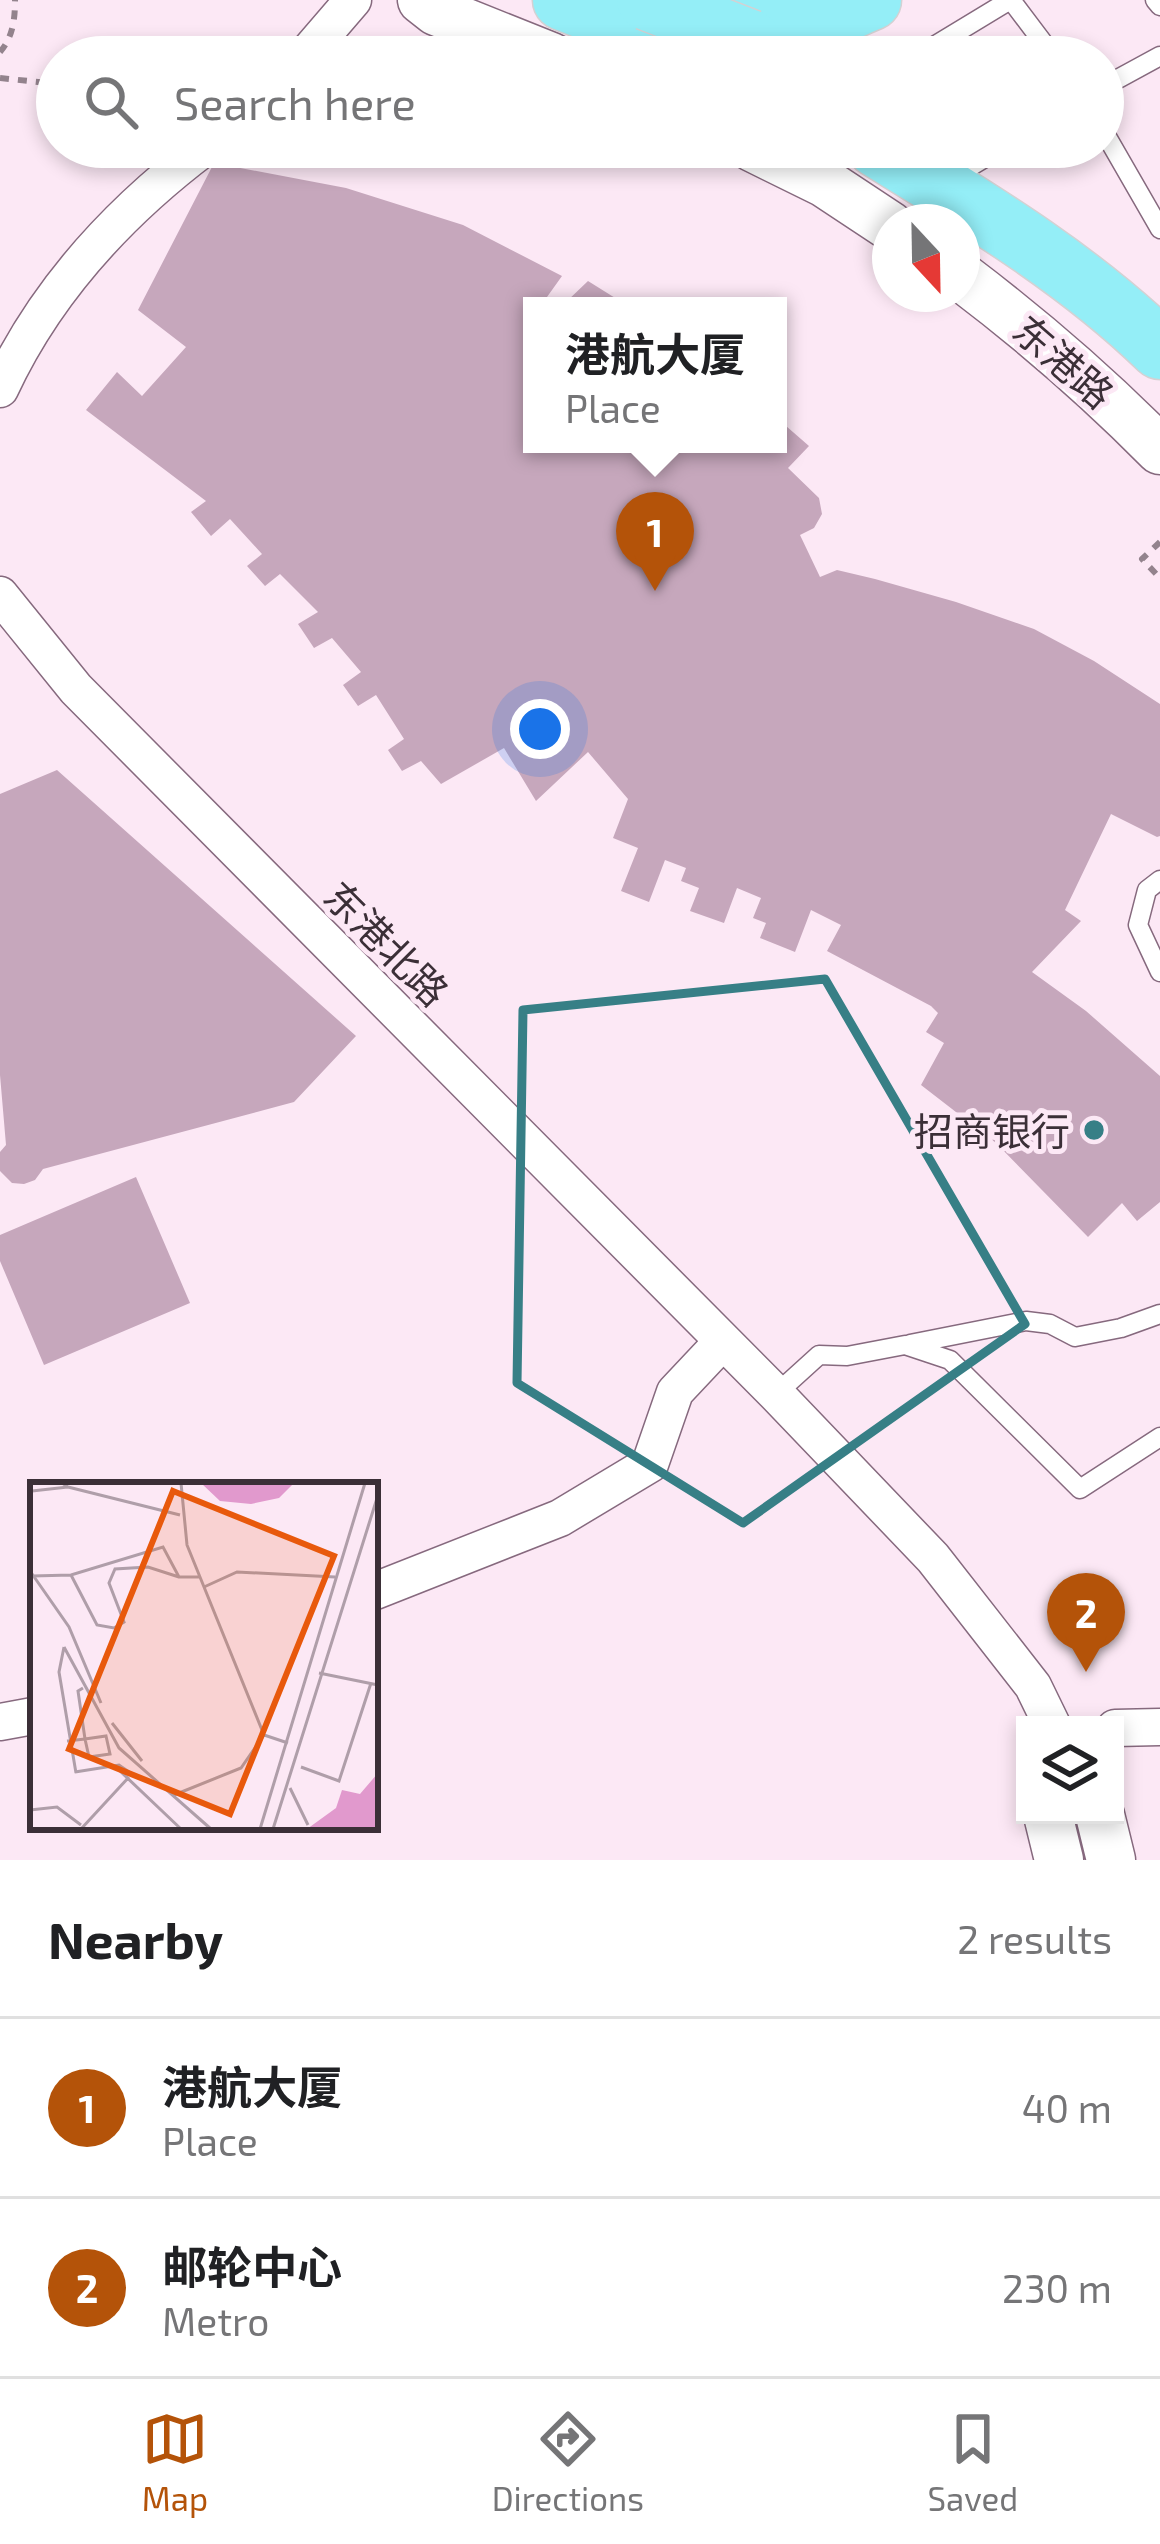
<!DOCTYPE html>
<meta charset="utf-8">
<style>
:root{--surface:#fff;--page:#f2f2f2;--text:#202124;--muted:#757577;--line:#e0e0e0;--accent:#b45309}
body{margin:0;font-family:"Exo 2","Noto Sans SC",sans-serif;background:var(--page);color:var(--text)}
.controls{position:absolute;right:36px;bottom:36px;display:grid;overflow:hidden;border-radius:0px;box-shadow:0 6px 18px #0003}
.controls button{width:108px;height:108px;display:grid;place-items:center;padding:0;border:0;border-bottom:3px solid var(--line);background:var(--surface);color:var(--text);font:60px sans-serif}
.compass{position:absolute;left:872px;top:204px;width:108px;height:108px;border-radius:50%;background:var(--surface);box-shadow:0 6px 18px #0003;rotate:158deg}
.you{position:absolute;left:540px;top:729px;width:42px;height:42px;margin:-30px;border:9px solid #fff;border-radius:50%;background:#1a73e8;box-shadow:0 0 0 18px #1a73e833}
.badge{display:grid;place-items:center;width:78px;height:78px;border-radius:50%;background:var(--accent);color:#fff;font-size:39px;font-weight:700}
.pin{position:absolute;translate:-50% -99px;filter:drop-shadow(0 3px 6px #0008)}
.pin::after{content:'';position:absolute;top:63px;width:42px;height:36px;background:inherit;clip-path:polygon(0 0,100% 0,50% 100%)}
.popup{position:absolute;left:523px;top:297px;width:264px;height:156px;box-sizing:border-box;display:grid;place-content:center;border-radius:0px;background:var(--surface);filter:drop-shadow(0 3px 9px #0005);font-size:39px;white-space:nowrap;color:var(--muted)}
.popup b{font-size:45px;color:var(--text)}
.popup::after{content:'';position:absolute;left:50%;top:100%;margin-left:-24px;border:24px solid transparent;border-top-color:var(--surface)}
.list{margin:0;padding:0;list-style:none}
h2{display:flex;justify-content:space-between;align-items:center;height:156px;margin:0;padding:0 48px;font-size:51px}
h2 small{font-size:39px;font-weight:400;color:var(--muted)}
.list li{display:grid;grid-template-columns:78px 1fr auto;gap:36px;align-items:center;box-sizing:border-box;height:180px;padding:0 48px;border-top:3px solid var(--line)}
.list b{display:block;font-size:45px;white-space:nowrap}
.list p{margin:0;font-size:39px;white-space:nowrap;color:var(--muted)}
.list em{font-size:39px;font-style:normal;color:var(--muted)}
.icon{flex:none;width:66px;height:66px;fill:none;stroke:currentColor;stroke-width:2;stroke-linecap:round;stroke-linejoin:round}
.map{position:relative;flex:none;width:1160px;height:1860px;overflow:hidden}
.search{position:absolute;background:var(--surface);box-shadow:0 6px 18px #0003;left:36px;right:36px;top:36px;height:132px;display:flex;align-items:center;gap:30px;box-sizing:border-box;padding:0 42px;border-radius:66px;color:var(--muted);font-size:45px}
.sheet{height:516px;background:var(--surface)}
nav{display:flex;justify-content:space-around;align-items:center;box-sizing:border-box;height:168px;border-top:3px solid var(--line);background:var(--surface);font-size:33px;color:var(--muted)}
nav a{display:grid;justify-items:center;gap:6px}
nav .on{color:var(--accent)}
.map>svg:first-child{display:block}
.building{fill:#c6a7bc}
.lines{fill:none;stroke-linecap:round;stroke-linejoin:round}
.service-casing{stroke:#86697e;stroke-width:21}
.minor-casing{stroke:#86697e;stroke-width:39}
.tertiary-casing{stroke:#86697e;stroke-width:51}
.primary-casing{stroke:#d4d1d3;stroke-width:63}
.path{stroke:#93838d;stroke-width:6;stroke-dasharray:9 9;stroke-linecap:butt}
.service{stroke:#fff;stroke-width:18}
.minor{stroke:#fff;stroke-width:36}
.tertiary{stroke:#fff;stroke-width:48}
.primary{stroke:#94eef7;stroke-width:60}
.primary-bridge-casing{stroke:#d4d1d3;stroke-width:63;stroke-linecap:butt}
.primary-bridge{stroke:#94eef7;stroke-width:60}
.marked{fill:none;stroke:#377f86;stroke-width:9;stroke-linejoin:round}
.poi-dot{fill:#377f86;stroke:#fce8f5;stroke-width:4.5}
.labels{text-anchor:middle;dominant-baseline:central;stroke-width:10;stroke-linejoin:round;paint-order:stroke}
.street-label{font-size:39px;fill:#3b2f37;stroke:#fce8f5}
.poi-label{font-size:39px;fill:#3b2f37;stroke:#fce8f5;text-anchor:end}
.inset-road{fill:none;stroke:#af9ea9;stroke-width:3}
.view{fill:#e8590c;fill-opacity:0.15;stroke:#e8590c;stroke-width:6}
.inset-edge{fill:none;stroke:#3b2f37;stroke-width:6}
</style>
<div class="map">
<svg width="1160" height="1860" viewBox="0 0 1160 1860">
<rect width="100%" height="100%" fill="#fce8f5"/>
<path class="building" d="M214 163 346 188 463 225 562 276 547 297 565 303 588 281 628 306H532V444H778V419L809 446 788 468 819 498 822 514 814 528 800 535 820 577 837 570 875 579 956 602 1034 629 1094 661 1160 704V836L1157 837 1111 814 1065 910 1081 921 1032 972 1086 1011 1160 1076V1202L1137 1221 1122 1203 1088 1237 996 1143 921 1085 944 1043 926 1032 938 1013 931 1006 827 951 841 925 811 910 795 952 760 938 766 923 753 918 761 898 737 888 724 923 690 911 699 888 681 881 686 868 665 860 649 902 621 891 638 848 613 838 628 799 588 752 536 801 504 748 441 784 421 761 402 771 388 750 404 739 376 695 358 706 343 685 361 672 332 638 314 648 298 624 318 612 280 574 265 586 247 566 262 554 230 519 211 536 191 512 206 501 86 410 117 372 142 396 186 347 138 310Z
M57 770 356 1036 294 1102 43 1169 35 1180 24 1184 12 1183 0 1171V1152L6 1145 0 1075V794Z
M136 1177 190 1303 44 1365 0 1261V1235Z"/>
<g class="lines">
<g class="service-casing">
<path id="service" d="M1011 0 1054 57
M1155 0 1160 6
M916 57 1010 0
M1103 87 1160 56
M1103 130 1160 229
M946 147 963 171 1003 147
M1160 880 1147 890 1138 925 1160 972
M910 1344 1026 1321 1050 1324 1075 1337 1121 1328 1160 1314
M776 1394 819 1355 847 1356 905 1345 950 1360 1080 1489 1160 1437"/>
</g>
<g class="minor-casing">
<path id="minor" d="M304 57 353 0
M0 389C45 292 120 211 205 147
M0 595 76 689 776 1394 933 1558 1033 1686 1052 1725
M375 1591 560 1518 650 1464 675 1392 723 1341
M0 1722 33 1716
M1115 1728 1160 1727"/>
</g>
<g class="tertiary-casing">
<path id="tertiary" d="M422 0 436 11 551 57
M752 147 825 183 890 226
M962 277C1032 330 1098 387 1160 450
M1048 1815 1059 1860
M1100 1815 1111 1860"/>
</g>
<g class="primary-casing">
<path id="primary" d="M563 0 654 36
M722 11C794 38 803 29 871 0
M877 147C976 208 1077 268 1160 349"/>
</g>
<path class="path" d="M0 52C13 37 15 19 15 0
M0 78 57 84
M1160 542 1142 559 1160 578"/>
<use href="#service" class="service"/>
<use href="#minor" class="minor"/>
<use href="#tertiary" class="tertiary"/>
<use href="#primary" class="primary"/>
<g class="primary-bridge-casing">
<path id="primary-bridge" d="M647 0 750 40"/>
</g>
<use href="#primary-bridge" class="primary-bridge"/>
</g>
<path class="marked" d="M825 979 1025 1324 743 1523 517 1383 523 1010Z"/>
<circle class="poi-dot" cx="1094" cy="1130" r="12"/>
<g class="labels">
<g class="street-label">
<text transform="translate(1064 361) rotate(41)">东港路</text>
<text transform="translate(387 943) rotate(45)">东港北路</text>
</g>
<g class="poi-label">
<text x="1070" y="1130">招商银行</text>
</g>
</g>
<g transform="translate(30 1482)">
<rect width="348" height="348" fill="#fce8f5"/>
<path d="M171 1H264L249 16 221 22 190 19ZM348 291V347H277L306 326 312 308 330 312Z" fill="#e199cd"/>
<path class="inset-road" d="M151 1 157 63 234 253 258 261M38 5 150 33M2 9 38 5 32 1M0 89 39 145 71 221M41 93 67 143 84 146 94 140 79 101 85 87 118 85 149 95M2 94 41 93 133 65 149 95H170M174 105 207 90 305 95M34 165 29 190 46 291M34 165 89 266 181 347M289 191 348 203M82 241 112 279M37 259 55 257 76 254 80 272 59 275 55 257 48 209 53 206M271 285 309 299 341 201M90 289 151 347M45 290 89 283 102 292M260 306 278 343M144 313 211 286 234 253M0 328 27 325 51 343M51 347 99 295M230 347 335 1M243 347 348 13"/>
<path class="view" d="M143 9 304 74 200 332 39 267Z"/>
<rect width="348" height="348" class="inset-edge"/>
</g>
</svg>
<div class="controls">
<button><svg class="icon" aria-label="layers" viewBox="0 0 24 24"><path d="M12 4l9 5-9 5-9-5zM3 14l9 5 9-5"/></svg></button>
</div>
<svg class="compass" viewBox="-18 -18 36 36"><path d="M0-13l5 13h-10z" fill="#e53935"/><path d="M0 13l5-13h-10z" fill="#757577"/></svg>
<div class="you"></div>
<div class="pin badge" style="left:655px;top:591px">1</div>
<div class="popup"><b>港航大厦</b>Place</div>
<div class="pin badge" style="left:1086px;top:1672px">2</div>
<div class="search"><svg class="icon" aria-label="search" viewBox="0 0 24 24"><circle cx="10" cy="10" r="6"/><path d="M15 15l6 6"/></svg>Search here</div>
</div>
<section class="sheet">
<h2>Nearby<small>2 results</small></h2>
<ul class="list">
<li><span class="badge">1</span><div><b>港航大厦</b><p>Place</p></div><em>40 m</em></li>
<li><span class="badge">2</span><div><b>邮轮中心</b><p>Metro</p></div><em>230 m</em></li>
</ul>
</section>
<nav>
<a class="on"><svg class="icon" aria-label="map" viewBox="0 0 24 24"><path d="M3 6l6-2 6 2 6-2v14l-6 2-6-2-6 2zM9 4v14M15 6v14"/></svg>Map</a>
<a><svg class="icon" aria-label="directions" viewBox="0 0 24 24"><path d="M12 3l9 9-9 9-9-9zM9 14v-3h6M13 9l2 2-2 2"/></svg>Directions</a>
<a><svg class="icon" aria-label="saved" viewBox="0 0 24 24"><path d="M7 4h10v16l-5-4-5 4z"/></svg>Saved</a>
</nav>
